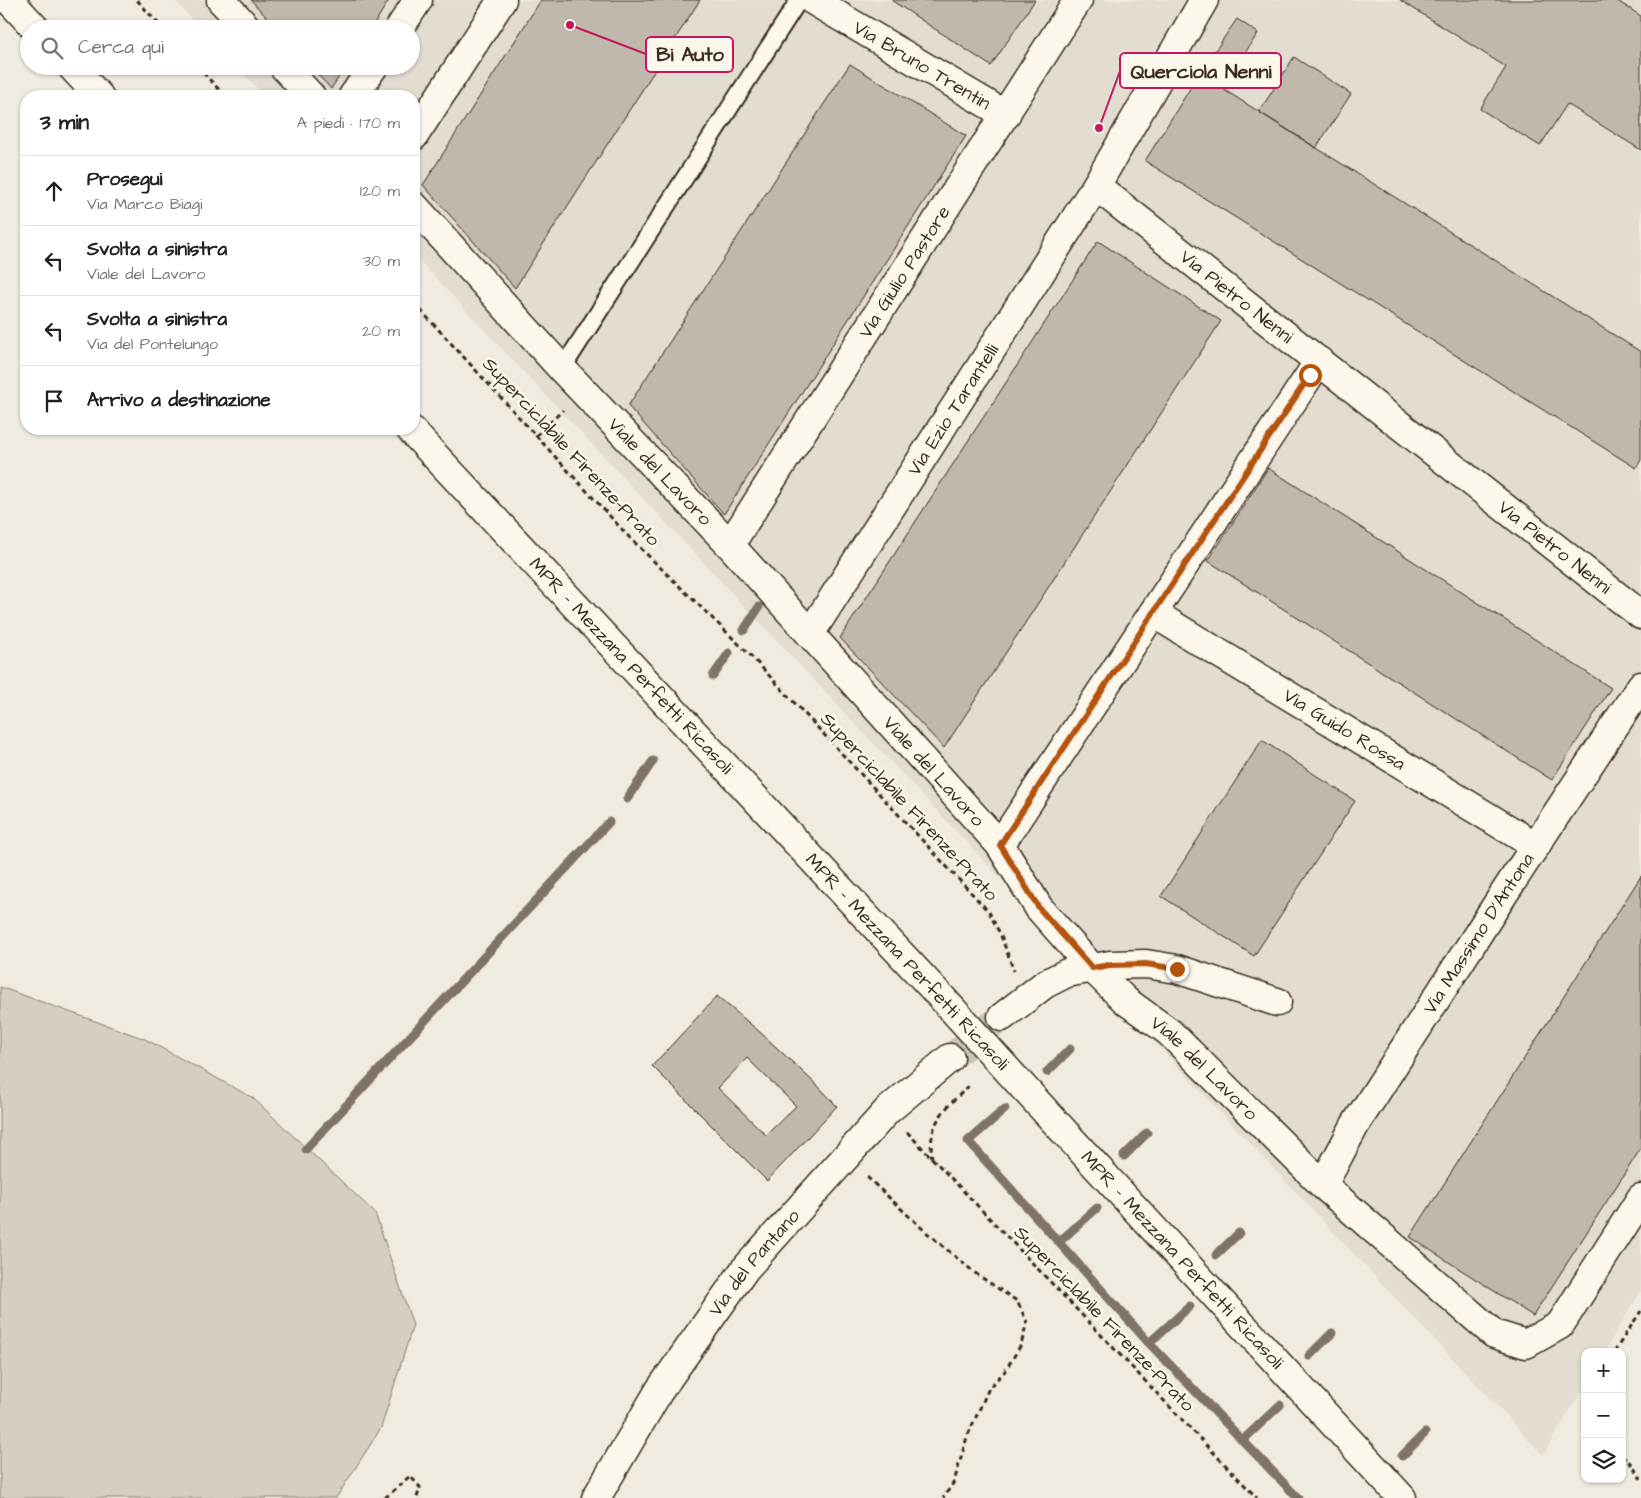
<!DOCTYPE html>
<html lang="it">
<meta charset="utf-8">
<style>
:root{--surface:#fff;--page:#f2f2f2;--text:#202124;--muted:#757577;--line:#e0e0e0}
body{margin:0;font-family:"Architects Daughter",sans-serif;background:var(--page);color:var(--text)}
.controls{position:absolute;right:15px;bottom:15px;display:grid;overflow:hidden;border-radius:10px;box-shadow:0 1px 4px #0004}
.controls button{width:45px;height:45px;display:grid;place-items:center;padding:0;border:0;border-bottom:1px solid var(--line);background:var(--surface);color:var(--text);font:25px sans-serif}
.stop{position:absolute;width:15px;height:15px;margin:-11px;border:4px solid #b45309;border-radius:50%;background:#fff}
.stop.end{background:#b45309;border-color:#fff;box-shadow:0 1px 5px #0008}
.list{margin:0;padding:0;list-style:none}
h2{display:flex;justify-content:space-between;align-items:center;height:65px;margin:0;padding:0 20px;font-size:21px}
h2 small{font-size:16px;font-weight:400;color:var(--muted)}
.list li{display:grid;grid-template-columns:32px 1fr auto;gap:15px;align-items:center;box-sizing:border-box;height:70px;padding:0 20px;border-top:1px solid var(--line)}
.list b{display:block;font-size:19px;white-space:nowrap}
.list p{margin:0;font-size:16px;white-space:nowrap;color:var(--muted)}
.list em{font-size:16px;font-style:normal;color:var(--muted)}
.icon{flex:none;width:28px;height:28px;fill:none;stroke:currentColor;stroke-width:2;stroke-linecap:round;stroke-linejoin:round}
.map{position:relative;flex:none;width:1641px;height:1498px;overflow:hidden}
.search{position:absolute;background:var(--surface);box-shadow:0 1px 4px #0004;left:20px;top:20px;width:400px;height:55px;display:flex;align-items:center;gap:12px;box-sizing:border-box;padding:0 18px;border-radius:28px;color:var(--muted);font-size:19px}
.panel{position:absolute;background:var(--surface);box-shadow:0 1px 4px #0004;left:20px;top:90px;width:400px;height:345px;border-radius:20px}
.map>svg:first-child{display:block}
.built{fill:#e2dcd1}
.green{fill:#d5cec3;stroke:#887c70}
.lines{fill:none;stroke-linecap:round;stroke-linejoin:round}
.stream{stroke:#7f7367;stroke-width:9}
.building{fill:#c0b8ad;stroke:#3b2a1e;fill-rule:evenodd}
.minor-tunnel{stroke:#ccc4b9;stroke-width:28;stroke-dasharray:28 14;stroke-linecap:butt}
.service-casing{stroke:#3b2a1e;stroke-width:20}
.minor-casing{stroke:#3b2a1e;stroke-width:31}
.primary-casing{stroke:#3b2a1e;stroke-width:31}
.path{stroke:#3b2a1e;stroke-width:3;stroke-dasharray:5 4;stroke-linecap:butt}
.service{stroke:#fbf7ec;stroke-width:16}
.minor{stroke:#fbf7ec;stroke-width:28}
.primary{stroke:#fbf7ec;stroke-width:28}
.primary-bridge-casing{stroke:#3b2a1e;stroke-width:31;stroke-linecap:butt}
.primary-bridge{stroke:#fbf7ec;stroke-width:28}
.route{stroke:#b45309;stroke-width:6}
.labels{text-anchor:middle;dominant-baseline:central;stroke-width:5;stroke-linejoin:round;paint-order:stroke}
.street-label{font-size:19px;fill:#3b2a1e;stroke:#fbf7ec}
.leader{fill:none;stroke:#c2185b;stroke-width:2}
.callout-dot{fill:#c2185b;stroke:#fbf7ec;stroke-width:2}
.callout{fill:#fbf7ec;stroke:#c2185b;stroke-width:2}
.callout-label{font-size:20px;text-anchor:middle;font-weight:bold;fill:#3b2a1e}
</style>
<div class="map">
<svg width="1641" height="1498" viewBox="0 0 1641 1498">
<rect width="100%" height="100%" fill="#f0ebe0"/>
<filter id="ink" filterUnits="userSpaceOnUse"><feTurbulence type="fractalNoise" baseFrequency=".02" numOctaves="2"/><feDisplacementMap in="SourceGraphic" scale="10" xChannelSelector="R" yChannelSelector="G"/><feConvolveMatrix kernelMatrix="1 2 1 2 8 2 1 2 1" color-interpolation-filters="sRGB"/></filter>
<g filter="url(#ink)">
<path class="built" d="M174 0H1641V1291L1604 1352H1585V1385L1543 1455 414 255V96H264L236 66H411V29H201Z"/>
<path class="green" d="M0 987 145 1039 253 1098 375 1213 413 1325 381 1428 336 1498H0Z"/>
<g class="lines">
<path class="stream" d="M744 630 759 607
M713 676 729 653
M627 799 653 761
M1047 1072 1070 1049
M1005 1109 968 1141 1149 1343 1298 1498
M306 1149 609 822
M1124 1156 1147 1133
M1059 1242 1097 1208
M1216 1255 1239 1233
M1149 1343 1190 1306
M1309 1356 1332 1333
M1243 1440 1280 1405
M1402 1456 1425 1433"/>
</g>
<path class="building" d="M251 0H389L371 29H277Z
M541 0H700L515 288 423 185Z
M891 0H1035L991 66Z
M1400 0H1616L1641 16V150L1567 104 1540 146 1480 109 1506 67Z
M1237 19 1258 33 1222 88 1199 74Z
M1294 57 1351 94 1316 148 1259 112Z
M850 64 966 136 724 514 628 406Z
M310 66H346L331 89Z
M1199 74 1641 352V460L1636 468 1145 161Z
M1098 241 1221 321 944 748 840 638Z
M1268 468 1611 688 1552 780 1208 561Z
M1262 740 1355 801 1254 956 1161 896Z
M1641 876V1148L1533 1316 1410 1237Z
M717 996 761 1033 820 1088 837 1106 767 1181 652 1066ZM747 1058 796 1106 766 1135 718 1088Z"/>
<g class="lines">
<path class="minor-tunnel" d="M950 1058 1002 1017"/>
<g class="service-casing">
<path id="service" d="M562 369 799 0"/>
</g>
<g class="minor-casing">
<g id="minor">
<path d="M221 0 248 29"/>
<path id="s1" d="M812 0 1006 115"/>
<path d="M399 29 418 0"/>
<path d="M283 66 311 96"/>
<path d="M353 96 374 66"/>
<path d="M414 136 502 0"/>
<path id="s2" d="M1096 186 1641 615"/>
<path id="s3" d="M414 206 562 369 730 545 1000 845 1039 908 1092 968 1126 1001 1169 1032 1323 1185 1494 1334 1526 1344 1560 1325 1641 1198"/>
<path id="s4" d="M730 545 1078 0"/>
<path id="s5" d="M1153 613 1536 846"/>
<path id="s6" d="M810 634 1096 186 1204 0"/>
<path d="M1000 845 1319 361"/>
<path d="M1002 1017 1045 984 1067 973 1110 965 1146 964 1177 969 1277 1002"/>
<path id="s7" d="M1323 1185 1355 1125 1503 895 1641 686"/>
<path id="s8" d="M596 1498 659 1391 745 1269 887 1111 950 1058"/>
</g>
</g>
<g class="primary-casing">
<g id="primary">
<path d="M9 0 36 29"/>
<path d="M71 66 99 96"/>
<path id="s9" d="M410 429 942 998"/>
<path id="s10" d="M1023 1087 1402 1498"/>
</g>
</g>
<path class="path" d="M137 0 163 29
M197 66 225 96
M414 303 629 537 751 656 989 912 1001 936 1014 971
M536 436 563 410
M907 1132 1257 1498
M932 1159C927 1121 946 1108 970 1085
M867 1177 926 1232 975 1273 1017 1301 1027 1322 1021 1345 1005 1371 989 1388 967 1437 954 1482 943 1498
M1614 1352 1641 1311
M1622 1455 1632 1465 1641 1479
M385 1498 410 1476 420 1487 417 1498"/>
<use href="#service" class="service"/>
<use href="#minor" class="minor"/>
<use href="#primary" class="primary"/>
<g class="primary-bridge-casing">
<path id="primary-bridge" d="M942 998 1023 1087"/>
</g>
<use href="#primary-bridge" class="primary-bridge"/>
</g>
</g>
<g class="lines" filter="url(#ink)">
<path class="route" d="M1177 969 1146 964 1110 965 1092 968 1039 908 1000 845 1310 375"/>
</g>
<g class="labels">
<g class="street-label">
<text stroke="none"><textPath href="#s1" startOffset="128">Via Bruno Trentin</textPath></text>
<text stroke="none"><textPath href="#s4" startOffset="324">Via Giulio Pastore</textPath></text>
<text stroke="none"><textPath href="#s2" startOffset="179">Via Pietro Nenni</textPath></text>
<text stroke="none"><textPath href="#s6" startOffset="266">Via Ezio Tarantelli</textPath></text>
<text transform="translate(571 452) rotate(47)">Superciclabile Firenze-Prato</text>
<text stroke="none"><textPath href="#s3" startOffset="362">Viale del Lavoro</textPath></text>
<text stroke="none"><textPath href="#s2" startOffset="584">Via Pietro Nenni</textPath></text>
<text stroke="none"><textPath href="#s9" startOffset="324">MPR - Mezzana Perfetti Ricasoli</textPath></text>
<text stroke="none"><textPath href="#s5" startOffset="224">Via Guido Rossa</textPath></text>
<text stroke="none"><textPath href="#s3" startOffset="768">Viale del Lavoro</textPath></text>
<text transform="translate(909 807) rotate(47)">Superciclabile Firenze-Prato</text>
<text stroke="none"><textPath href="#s7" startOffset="296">Via Massimo D'Antona</textPath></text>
<text transform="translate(907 962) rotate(47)">MPR - Mezzana Perfetti Ricasoli</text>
<text stroke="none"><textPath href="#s3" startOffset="1172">Viale del Lavoro</textPath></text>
<text stroke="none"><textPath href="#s10" startOffset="235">MPR - Mezzana Perfetti Ricasoli</textPath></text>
<text stroke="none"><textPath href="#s8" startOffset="284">Via del Pantano</textPath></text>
<text transform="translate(1104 1319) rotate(46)">Superciclabile Firenze-Prato</text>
</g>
</g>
<path class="leader" d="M570 25L646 54M1099 128L1120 71"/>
<g class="callout-dot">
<circle cx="570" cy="25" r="5"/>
<circle cx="1099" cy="128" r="5"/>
</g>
<g class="callout">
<rect x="646" y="37" width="87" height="35" rx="5"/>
<rect x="1120" y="53" width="161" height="35" rx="5"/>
</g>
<g class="callout-label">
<text x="690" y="61">Bi Auto</text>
<text x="1201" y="78">Querciola Nenni</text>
</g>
</svg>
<div class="controls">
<button>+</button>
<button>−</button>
<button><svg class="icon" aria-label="layers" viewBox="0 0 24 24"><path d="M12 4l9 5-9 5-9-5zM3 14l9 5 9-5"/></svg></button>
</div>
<div class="stop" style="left:1310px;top:375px"></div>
<div class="stop end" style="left:1177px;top:969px"></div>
<div class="search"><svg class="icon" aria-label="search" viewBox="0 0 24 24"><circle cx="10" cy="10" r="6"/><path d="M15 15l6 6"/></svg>Cerca qui</div>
<section class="panel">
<h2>3 min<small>A piedi · 170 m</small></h2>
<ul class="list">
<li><svg class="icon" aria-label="ahead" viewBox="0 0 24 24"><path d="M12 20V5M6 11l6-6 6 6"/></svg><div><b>Prosegui</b><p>Via Marco Biagi</p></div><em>120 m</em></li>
<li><svg class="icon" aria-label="left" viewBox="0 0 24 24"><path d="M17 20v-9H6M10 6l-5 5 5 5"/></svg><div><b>Svolta a sinistra</b><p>Viale del Lavoro</p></div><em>30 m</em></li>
<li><svg class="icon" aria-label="left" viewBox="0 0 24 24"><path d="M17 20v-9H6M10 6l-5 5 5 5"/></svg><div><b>Svolta a sinistra</b><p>Via del Pontelungo</p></div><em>20 m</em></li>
<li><svg class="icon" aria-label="arrive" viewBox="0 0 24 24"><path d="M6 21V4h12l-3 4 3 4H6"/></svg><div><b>Arrivo a destinazione</b></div></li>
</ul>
</section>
</div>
